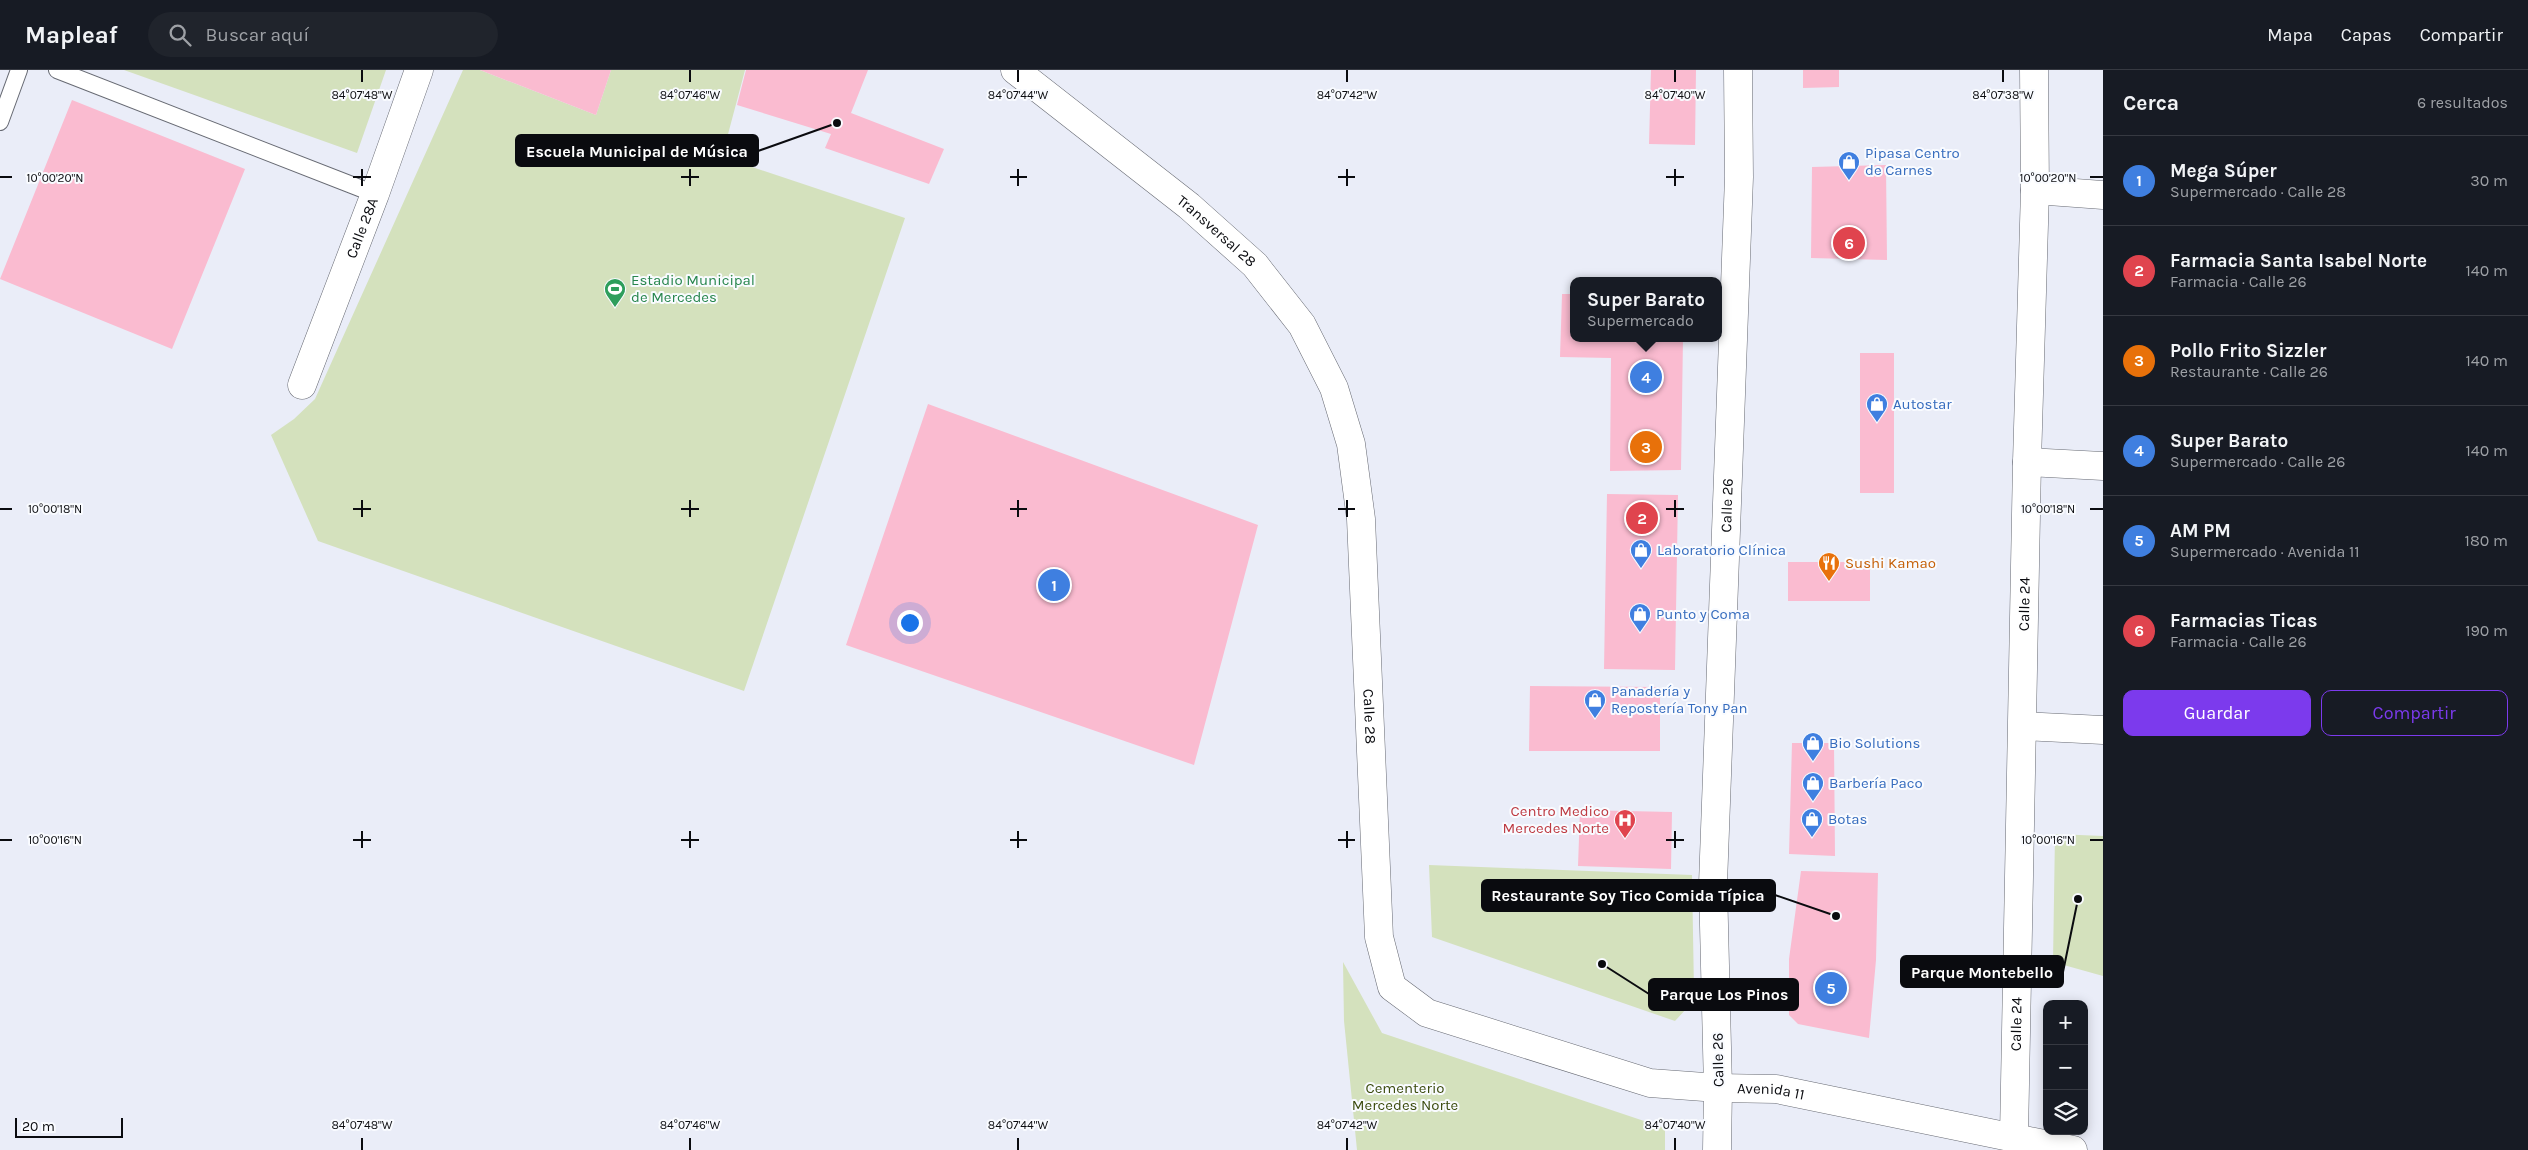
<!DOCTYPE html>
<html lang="es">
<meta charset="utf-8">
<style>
:root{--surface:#171b24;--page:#20242c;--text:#f1f3f6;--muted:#9ea1a6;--line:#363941;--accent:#7c3aed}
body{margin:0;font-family:Karla,sans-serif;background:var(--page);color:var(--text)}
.controls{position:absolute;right:15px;bottom:15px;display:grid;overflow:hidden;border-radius:10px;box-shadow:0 2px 12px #0003}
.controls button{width:45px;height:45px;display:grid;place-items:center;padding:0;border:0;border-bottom:1px solid var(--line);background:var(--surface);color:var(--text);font:25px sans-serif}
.scale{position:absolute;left:15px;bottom:12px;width:108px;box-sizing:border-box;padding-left:5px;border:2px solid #0a0b0f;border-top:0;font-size:14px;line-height:18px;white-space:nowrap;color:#0a0b0f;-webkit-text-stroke:4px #f9fbff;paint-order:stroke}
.you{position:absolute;left:909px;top:552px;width:18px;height:18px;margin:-12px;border:4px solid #fff;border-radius:50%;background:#1a73e8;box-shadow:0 0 0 8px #1a73e833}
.badge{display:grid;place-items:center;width:32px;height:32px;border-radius:50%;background:var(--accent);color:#fff;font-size:16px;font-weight:700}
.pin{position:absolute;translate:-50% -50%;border:2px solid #fff;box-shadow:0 1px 5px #0006}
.popup{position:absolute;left:1570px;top:207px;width:152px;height:65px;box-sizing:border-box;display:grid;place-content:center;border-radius:10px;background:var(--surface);filter:drop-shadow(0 1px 4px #0005);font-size:16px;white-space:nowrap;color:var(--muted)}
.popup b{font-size:19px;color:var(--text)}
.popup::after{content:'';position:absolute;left:50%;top:100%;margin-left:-10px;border:10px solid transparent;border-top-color:var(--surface)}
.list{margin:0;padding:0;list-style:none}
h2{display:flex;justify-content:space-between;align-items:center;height:65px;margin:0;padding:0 20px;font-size:21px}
h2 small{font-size:16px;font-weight:400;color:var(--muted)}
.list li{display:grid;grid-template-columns:32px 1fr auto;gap:15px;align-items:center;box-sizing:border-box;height:90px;padding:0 20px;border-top:1px solid var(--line)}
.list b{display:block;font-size:19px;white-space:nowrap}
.list p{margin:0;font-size:16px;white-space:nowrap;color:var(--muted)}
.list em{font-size:16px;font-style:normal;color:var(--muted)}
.actions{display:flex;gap:10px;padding:15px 20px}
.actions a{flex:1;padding:11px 0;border:1px solid var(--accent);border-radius:10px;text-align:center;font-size:18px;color:var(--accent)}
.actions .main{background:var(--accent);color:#fff}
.icon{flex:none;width:28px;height:28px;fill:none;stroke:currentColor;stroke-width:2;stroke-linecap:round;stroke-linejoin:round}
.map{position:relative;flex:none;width:2103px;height:1080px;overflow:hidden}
header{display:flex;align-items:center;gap:30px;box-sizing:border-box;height:70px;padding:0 25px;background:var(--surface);border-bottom:1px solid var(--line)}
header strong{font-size:24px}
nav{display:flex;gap:28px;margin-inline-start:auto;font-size:18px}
.search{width:350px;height:45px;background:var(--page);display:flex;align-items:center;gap:12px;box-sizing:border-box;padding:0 18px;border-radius:28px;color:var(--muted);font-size:19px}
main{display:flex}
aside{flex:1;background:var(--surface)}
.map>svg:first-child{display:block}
.green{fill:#d4e1bd}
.building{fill:#fabbd0}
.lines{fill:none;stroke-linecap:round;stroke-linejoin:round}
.lane-casing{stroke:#676a73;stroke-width:18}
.street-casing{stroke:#676a73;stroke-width:29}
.lane{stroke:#fff;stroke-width:16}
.street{stroke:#fff;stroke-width:28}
.ticks{fill:none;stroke:#0a0b0f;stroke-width:2}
.labels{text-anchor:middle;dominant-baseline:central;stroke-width:4;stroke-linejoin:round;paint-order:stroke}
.shop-label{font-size:15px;fill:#366cbe;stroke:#f9fbff;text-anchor:start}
.street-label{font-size:15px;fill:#0a0b0f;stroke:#f9fbff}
.leisure-label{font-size:15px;fill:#27864d;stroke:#f9fbff;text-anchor:start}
.food-label{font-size:15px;fill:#c56008;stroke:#f9fbff;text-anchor:start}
.health-label{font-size:15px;fill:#be3a42;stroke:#f9fbff;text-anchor:end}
.park-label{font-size:15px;fill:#3b4b0d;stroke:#f9fbff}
.ticks-label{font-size:12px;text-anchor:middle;fill:#0a0b0f;stroke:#f9fbff;stroke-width:4;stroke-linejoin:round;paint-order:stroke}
.leader{fill:none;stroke:#0a0b0f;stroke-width:2}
.callout-dot{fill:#0a0b0f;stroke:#f9fbff;stroke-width:2}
.callout{fill:#0a0b0f;stroke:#0a0b0f;stroke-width:2}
.callout-label{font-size:16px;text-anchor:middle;font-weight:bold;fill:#fff}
</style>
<header>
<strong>Mapleaf</strong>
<div class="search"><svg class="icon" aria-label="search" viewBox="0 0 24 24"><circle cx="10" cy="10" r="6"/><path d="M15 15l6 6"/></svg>Buscar aquí</div>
<nav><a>Mapa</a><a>Capas</a><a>Compartir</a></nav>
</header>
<main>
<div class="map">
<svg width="2103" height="1080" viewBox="0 0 2103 1080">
<rect width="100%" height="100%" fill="#eaedf8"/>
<path class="green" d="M124 0H386L357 83Z
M463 0H480L596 45 611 0H745L722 87 905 148 744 621 318 471 271 365 294 349 315 329Z
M2055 764 2103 766V906L2053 892Z
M1429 795 1692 805 1694 921 1687 938 1675 951 1432 867Z
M1343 892 1382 963 1665 1058V1080H1357L1344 951Z"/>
<path class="building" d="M480 0H611L596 45Z
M746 0H868L851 43 944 79 929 114 825 78 831 64 737 35Z
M1651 0H1696L1695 75 1649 74Z
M1803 0H1839V17L1803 18Z
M72 30 245 99 172 279 0 209Z
M1886 95 1887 190 1811 188 1812 97Z
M1562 224H1574V268H1683L1681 400 1610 401 1611 288 1560 287Z
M1860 283H1894V423H1860Z
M928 334 1258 455 1194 695 846 575Z
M1607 424 1678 425 1675 600 1604 599Z
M1788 492H1870V531H1788Z
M1530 616 1660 617V681H1529Z
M1792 673H1834L1835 786 1789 784Z
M1580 740 1672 742 1671 799 1578 796Z
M1801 801 1878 803 1876 890 1869 968 1798 954 1789 945V889Z"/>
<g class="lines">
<g class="lane-casing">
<path id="lane" d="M57 0 375 124
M0 52 19 0"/>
</g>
<g class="street-casing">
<g id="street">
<path id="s1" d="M1015 0 1189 136 1255 195 1302 255 1334 318 1351 374 1361 449 1379 867 1392 917 1427 943 1650 1013 1718 1018 1776 1019 2073 1080"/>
<path d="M2035 120 2103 125"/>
<path id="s2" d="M302 315 375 124 419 0"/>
<path d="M2027 392 2103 396"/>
<path d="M2023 656 2103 660"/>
<path id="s3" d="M2014 1066 2027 392 2035 120 2034 0"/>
<path id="s4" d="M1717 1080 1718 1018 1713 814 1739 107 1738 0"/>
</g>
</g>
<use href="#lane" class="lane"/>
<use href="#street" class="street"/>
</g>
<path class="ticks" d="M362 0V12M690 0V12M1018 0V12M1347 0V12M1675 0V12M2003 0V12M362 99V116M690 99V116M1018 99V116M1347 99V116M1675 99V116M0 107H12M353 107H371M681 107H699M1010 107H1027M1338 107H1355M1666 107H1684M2090 107H2103M362 430V447M690 430V447M1018 430V447M1347 430V447M1675 430V447M0 439H12M353 439H371M681 439H699M1010 439H1027M1338 439H1355M1666 439H1684M2090 439H2103M362 761V778M690 761V778M1018 761V778M1347 761V778M1675 761V778M0 770H12M353 770H371M681 770H699M1010 770H1027M1338 770H1355M1666 770H1684M2090 770H2103M362 1068V1080M690 1068V1080M1018 1068V1080M1347 1068V1080M1675 1068V1080"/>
<defs>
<g id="shop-pin" transform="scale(1.125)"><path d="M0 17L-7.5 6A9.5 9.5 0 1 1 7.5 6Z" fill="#3f7fe0" stroke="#f9fbff"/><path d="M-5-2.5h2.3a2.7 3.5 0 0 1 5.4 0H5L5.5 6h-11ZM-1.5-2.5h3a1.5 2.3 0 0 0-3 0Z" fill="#fff"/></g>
<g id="stadium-pin" transform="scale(1.125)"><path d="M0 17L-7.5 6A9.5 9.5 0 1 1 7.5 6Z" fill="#2e9e5b" stroke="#f9fbff"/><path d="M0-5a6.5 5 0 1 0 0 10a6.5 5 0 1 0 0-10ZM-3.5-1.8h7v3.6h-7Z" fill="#fff"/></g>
<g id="restaurant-pin" transform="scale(1.125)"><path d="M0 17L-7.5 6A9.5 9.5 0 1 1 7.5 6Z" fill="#e8710a" stroke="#f9fbff"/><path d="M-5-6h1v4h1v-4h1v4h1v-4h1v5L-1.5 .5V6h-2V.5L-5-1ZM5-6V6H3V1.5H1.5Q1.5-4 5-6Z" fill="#fff"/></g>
<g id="hospital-pin" transform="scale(1.125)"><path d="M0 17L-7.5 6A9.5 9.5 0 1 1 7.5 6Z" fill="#e0444e" stroke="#f9fbff"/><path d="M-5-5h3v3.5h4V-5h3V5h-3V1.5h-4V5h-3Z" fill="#fff"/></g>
</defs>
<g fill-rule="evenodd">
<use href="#shop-pin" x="1849" y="92"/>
<use href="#stadium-pin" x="615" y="219"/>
<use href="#shop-pin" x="1877" y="334"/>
<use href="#shop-pin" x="1641" y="480"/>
<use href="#restaurant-pin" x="1829" y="493"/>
<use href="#shop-pin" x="1640" y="544"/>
<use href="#shop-pin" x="1595" y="630"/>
<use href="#shop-pin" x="1813" y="673"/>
<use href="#shop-pin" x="1813" y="713"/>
<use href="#shop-pin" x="1812" y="749"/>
<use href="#hospital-pin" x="1625" y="750"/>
</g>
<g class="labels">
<g class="shop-label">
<text x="1865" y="83">Pipasa Centro<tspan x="1865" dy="17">de Carnes</tspan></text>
<text x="1893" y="334">Autostar</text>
<text x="1657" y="480">Laboratorio Clínica</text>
<text x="1656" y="544">Punto y Coma</text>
<text x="1611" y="621">Panadería y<tspan x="1611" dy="17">Repostería Tony Pan</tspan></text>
<text x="1829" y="673">Bio Solutions</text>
<text x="1829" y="713">Barbería Paco</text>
<text x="1828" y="749">Botas</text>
</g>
<g class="street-label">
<text stroke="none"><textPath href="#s2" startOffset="168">Calle 28A</textPath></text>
<text stroke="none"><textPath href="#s1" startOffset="258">Transversal 28</textPath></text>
<text stroke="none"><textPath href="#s4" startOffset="645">Calle 26</textPath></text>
<text stroke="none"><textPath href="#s3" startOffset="532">Calle 24</textPath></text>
<text stroke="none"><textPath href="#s1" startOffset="788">Calle 28</textPath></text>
<text stroke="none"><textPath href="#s3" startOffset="112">Calle 24</textPath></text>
<text transform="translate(1718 990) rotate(-91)">Calle 26</text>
<text stroke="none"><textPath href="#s1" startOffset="1459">Avenida 11</textPath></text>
</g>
<g class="leisure-label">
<text x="631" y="210">Estadio Municipal<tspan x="631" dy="17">de Mercedes</tspan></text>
</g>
<g class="food-label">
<text x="1845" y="493">Sushi Kamao</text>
</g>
<g class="health-label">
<text x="1609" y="741">Centro Medico<tspan x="1609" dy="17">Mercedes Norte</tspan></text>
</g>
<g class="park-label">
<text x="1405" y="1018">Cementerio<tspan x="1405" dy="17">Mercedes Norte</tspan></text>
</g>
</g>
<g class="ticks-label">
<text x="362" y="29">84°07'48"W</text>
<text x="690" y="29">84°07'46"W</text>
<text x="1018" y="29">84°07'44"W</text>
<text x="1347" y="29">84°07'42"W</text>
<text x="1675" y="29">84°07'40"W</text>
<text x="2003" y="29">84°07'38"W</text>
<text x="55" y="112">10°00'20"N</text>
<text x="2048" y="112">10°00'20"N</text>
<text x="55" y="443">10°00'18"N</text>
<text x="2048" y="443">10°00'18"N</text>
<text x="55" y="774">10°00'16"N</text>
<text x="2048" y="774">10°00'16"N</text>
<text x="362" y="1059">84°07'48"W</text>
<text x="690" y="1059">84°07'46"W</text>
<text x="1018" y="1059">84°07'44"W</text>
<text x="1347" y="1059">84°07'42"W</text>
<text x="1675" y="1059">84°07'40"W</text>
</g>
<path class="leader" d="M837 53L758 81M1836 846L1775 825M2078 829L2063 902M1602 894L1649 924"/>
<g class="callout-dot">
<circle cx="837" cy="53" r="5"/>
<circle cx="1836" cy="846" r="5"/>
<circle cx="2078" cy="829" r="5"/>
<circle cx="1602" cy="894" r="5"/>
</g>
<g class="callout">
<rect x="516" y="65" width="242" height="31" rx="5"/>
<rect x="1482" y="810" width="293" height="31" rx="5"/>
<rect x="1901" y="886" width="162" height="31" rx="5"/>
<rect x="1649" y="909" width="149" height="31" rx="5"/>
</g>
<g class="callout-label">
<text x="637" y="87">Escuela Municipal de Música</text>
<text x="1628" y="831">Restaurante Soy Tico Comida Típica</text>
<text x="1982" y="908">Parque Montebello</text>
<text x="1724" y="930">Parque Los Pinos</text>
</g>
</svg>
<div class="controls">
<button>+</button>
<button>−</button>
<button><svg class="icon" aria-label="layers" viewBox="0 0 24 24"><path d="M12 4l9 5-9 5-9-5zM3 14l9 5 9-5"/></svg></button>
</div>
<div class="scale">20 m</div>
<div class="you"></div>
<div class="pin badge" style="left:1054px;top:515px;background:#3f7fe0">1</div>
<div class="pin badge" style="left:1642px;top:448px;background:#e0444e">2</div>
<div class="pin badge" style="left:1646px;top:377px;background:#e8710a">3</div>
<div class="pin badge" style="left:1646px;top:307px;background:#3f7fe0">4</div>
<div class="popup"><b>Super Barato</b>Supermercado</div>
<div class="pin badge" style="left:1831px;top:918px;background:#3f7fe0">5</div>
<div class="pin badge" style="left:1849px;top:173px;background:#e0444e">6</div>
</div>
<aside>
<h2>Cerca<small>6 resultados</small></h2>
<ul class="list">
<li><span class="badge" style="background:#3f7fe0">1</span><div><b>Mega Súper</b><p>Supermercado · Calle 28</p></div><em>30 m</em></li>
<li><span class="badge" style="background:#e0444e">2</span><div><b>Farmacia Santa Isabel Norte</b><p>Farmacia · Calle 26</p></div><em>140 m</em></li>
<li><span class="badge" style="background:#e8710a">3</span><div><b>Pollo Frito Sizzler</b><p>Restaurante · Calle 26</p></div><em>140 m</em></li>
<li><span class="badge" style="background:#3f7fe0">4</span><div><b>Super Barato</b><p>Supermercado · Calle 26</p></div><em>140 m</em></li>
<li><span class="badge" style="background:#3f7fe0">5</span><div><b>AM PM</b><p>Supermercado · Avenida 11</p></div><em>180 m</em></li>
<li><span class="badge" style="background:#e0444e">6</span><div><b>Farmacias Ticas</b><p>Farmacia · Calle 26</p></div><em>190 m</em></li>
</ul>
<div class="actions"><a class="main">Guardar</a><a>Compartir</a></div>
</aside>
</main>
